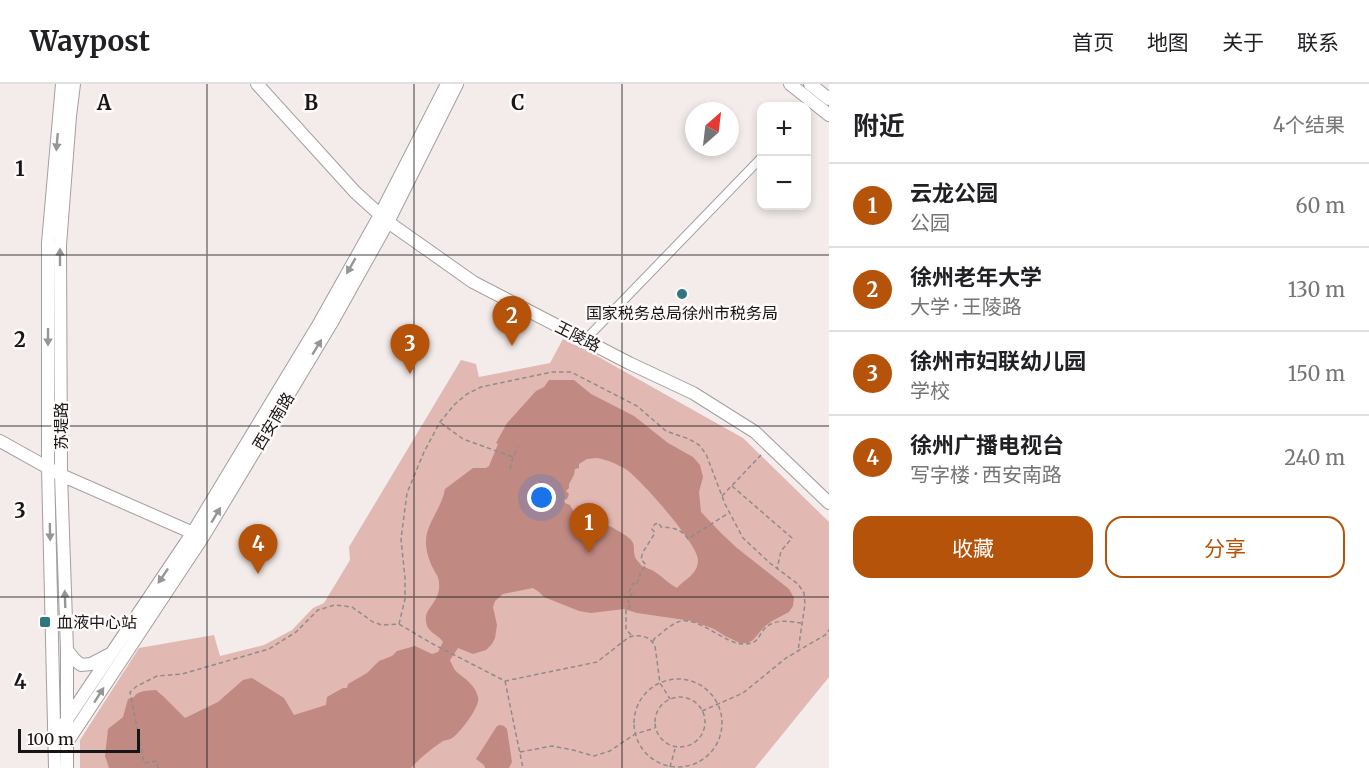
<!DOCTYPE html>
<html lang="zh">
<meta charset="utf-8">
<style>
:root{--surface:#fff;--page:#f6f6f6;--text:#202124;--muted:#757577;--line:#e0e0e0;--accent:#b45309}
body{margin:0;font-family:Merriweather,"Noto Sans SC",serif;background:var(--page);color:var(--text)}
.controls{position:absolute;right:18px;top:18px;display:grid;overflow:hidden;border-radius:12px;box-shadow:0 3px 9px #0003}
.controls button{width:54px;height:54px;display:grid;place-items:center;padding:0;border:0;border-bottom:2px solid var(--line);background:var(--surface);color:var(--text);font:30px sans-serif}
.compass{position:absolute;left:685px;top:18px;width:54px;height:54px;border-radius:50%;background:var(--surface);box-shadow:0 3px 9px #0003;rotate:28deg}
.scale{position:absolute;left:18px;bottom:15px;width:122px;box-sizing:border-box;padding-left:6px;border:3px solid #171515;border-top:0;font-size:16px;line-height:21px;white-space:nowrap;color:#171515;-webkit-text-stroke:4px #fffafa;paint-order:stroke}
.you{position:absolute;left:542px;top:414px;width:21px;height:21px;margin:-15px;border:4px solid #fff;border-radius:50%;background:#1a73e8;box-shadow:0 0 0 9px #1a73e833}
.badge{display:grid;place-items:center;width:39px;height:39px;border-radius:50%;background:var(--accent);color:#fff;font-size:20px;font-weight:700}
.pin{position:absolute;translate:-50% -50px;filter:drop-shadow(0 2px 3px #0008)}
.pin::after{content:'';position:absolute;top:32px;width:21px;height:18px;background:inherit;clip-path:polygon(0 0,100% 0,50% 100%)}
.list{margin:0;padding:0;list-style:none}
h2{display:flex;justify-content:space-between;align-items:center;height:78px;margin:0;padding:0 24px;font-size:26px}
h2 small{font-size:20px;font-weight:400;color:var(--muted)}
.list li{display:grid;grid-template-columns:39px 1fr auto;gap:18px;align-items:center;box-sizing:border-box;height:84px;padding:0 24px;border-top:2px solid var(--line)}
.list b{display:block;font-size:22px;white-space:nowrap}
.list p{margin:0;font-size:20px;white-space:nowrap;color:var(--muted)}
.list em{font-size:20px;font-style:normal;color:var(--muted)}
.actions{display:flex;gap:12px;padding:18px 24px}
.actions a{flex:1;padding:14px 0;border:2px solid var(--accent);border-radius:18px;text-align:center;font-size:21px;color:var(--accent)}
.actions .main{background:var(--accent);color:#fff}
.map{position:relative;flex:none;width:829px;height:684px;overflow:hidden}
header{display:flex;align-items:center;gap:36px;box-sizing:border-box;height:84px;padding:0 30px;background:var(--surface);border-bottom:2px solid var(--line)}
header strong{font-size:28px}
nav{display:flex;gap:33px;margin-inline-start:auto;font-size:21px}
main{display:flex}
aside{flex:1;background:var(--surface)}
.map>svg:first-child{display:block}
.green{fill:#e2b8b3}
.water{fill:#c08982;fill-rule:evenodd}
.lines{fill:none;stroke-linecap:round;stroke-linejoin:round}
.street-casing{stroke:#a59e9e;stroke-width:10}
.secondary-casing{stroke:#a59e9e;stroke-width:14}
.path{stroke:#908b8a;stroke-width:1.5;stroke-dasharray:4.5 3;stroke-linecap:butt}
.street{stroke:#fff;stroke-width:8}
.secondary{stroke:#fff;stroke-width:12}
.oneway{fill:#979696}
.grid{fill:none;stroke:#171515;stroke-width:1.5;stroke-opacity:0.55}
.poi-dot{fill:#2f7780;stroke:#fffafa;stroke-width:2}
.labels{text-anchor:middle;dominant-baseline:central;stroke-width:5;stroke-linejoin:round;paint-order:stroke}
.poi-label{font-size:16px;fill:#171515;stroke:#fffafa}
.street-label{font-size:16px;fill:#171515;stroke:#fffafa}
.grid-label{font-size:20px;text-anchor:middle;font-weight:bold;fill:#171515;stroke:#fffafa;stroke-width:5;stroke-linejoin:round;paint-order:stroke}
</style>
<header>
<strong>Waypost</strong>
<nav><a>首页</a><a>地图</a><a>关于</a><a>联系</a></nav>
</header>
<main>
<div class="map">
<svg width="829" height="684" viewBox="0 0 829 684">
<rect width="100%" height="100%" fill="#f3eceb"/>
<path class="green" d="M563 255 588 267 743 354 829 438V593L755 684H80V656L139 564 214 551 220 572 264 561 292 546 313 524 324 519 350 476 349 463 461 276 476 280 479 293 550 279Z"/>
<path class="water" d="M549 296H574L591 310 634 332 668 359 693 373 700 381 703 393 699 408 701 428 721 449 737 464 789 505 794 514 793 522 789 528 772 537 764 543 753 556 748 559H740L725 552 714 545 692 537 637 529 624 525 591 529 579 527 544 513 539 508 533 504 503 510 495 517 493 523 497 541 495 554 492 560 486 566 473 570 458 564 450 576C450 577 454 584 454 585 462 594 474 598 478 613 481 622 459 650 452 654 449 656 445 656 443 657 431 665 420 674 411 684H109L105 672 108 645 123 633 128 615 134 613C138 606 148 607 156 606L164 613 185 634 218 618 243 596 252 594 284 614 294 631 326 621 327 613 343 604H347L348 600 367 589 379 577 392 572 397 567 415 562 432 570 438 568 443 558C438 550 427 549 426 537 424 524 441 518 439 499 439 493 436 490 434 486 428 475 424 461 427 449 431 434 442 422 445 405L473 384H486L489 382 498 360 496 359 507 339 536 307 544 303ZM597 374C608 376 617 380 627 386 641 396 698 460 698 476 698 490 685 495 677 504 669 500 663 493 655 488 651 485 646 484 642 482 641 481 637 476 636 475 631 464 639 460 625 451 620 448 614 444 609 442 593 437 578 438 570 421L565 419 564 416 567 415 569 410 566 407 569 404V400L574 391 575 385 579 384V380L587 375Z
M500 641 504 642 507 645 512 678 509 684H485L484 681 476 675 497 642Z"/>
<g class="lines">
<g class="street-casing">
<path id="street" d="M585 256 762 73"/>
</g>
<g class="secondary-casing">
<path id="secondary" d="M257 0 355 108 388 138 473 198 629 279 693 309 755 348 829 419
M790 0 829 31
M810 0 829 15
M0 357 61 391 200 452
M67 566 74 575 81 581 91 580 110 570
M54 655 193 448 320 238 380 131 447 0
M66 660 203 453 331 240 388 138 457 0
M55 684 48 384V159L62 0
M67 684V566L61 391 60 161 70 32 74 0"/>
</g>
<path class="path" d="M441 339 463 355 513 373
M510 385 513 373 518 363
M732 402 792 454 781 467 777 485
M722 412 761 371
M399 540 405 515V494L401 455 407 409 424 368 440 338 455 320 467 310 481 303 552 288H571L637 322 666 347 689 355 699 361 706 370 725 420 743 454 771 480 798 500 804 509 805 520 798 567
M631 551 626 545V526H628L631 519 628 518 632 509 629 508 633 499 636 501 640 492V489L646 481 641 475 643 468 655 449 652 445 655 440 659 439 661 443C674 444 680 444 688 455L727 430
M653 557 655 554C662 549 670 541 678 538 697 530 725 561 744 560 759 560 757 553 765 544 774 535 789 537 801 539
M634 639a44 44 0 1 1 88 0a44 44 0 1 1-88 0Z
M505 597 523 684
M655 638a25 25 0 1 1 50 0a25 25 0 1 1-50 0Z
M702 627 743 609 786 574 825 551 829 546
M520 668 552 662 573 666 594 672 610 667 635 650 655 644
M670 683 675 665
M158 684 157 677 144 679 130 608 137 602 157 592 182 590 269 565 296 548 318 526 335 521 352 523 373 538 382 541 399 540 431 559 505 597 597 578 629 553C639 550 650 552 655 562L660 599 670 615"/>
<use href="#street" class="street"/>
<use href="#secondary" class="secondary"/>
</g>
<defs><path id="oneway-solid" d="M-6-.8H1V-3.2L6.5 0L1 3.2V.8H-6Z" transform="scale(1.5)"/></defs>
<g class="oneway">
<use href="#oneway-solid" transform="translate(57 58) rotate(95)"/>
<use href="#oneway-solid" transform="translate(60 173) rotate(-90)"/>
<use href="#oneway-solid" transform="translate(351 182) rotate(120)"/>
<use href="#oneway-solid" transform="translate(48 253) rotate(90)"/>
<use href="#oneway-solid" transform="translate(317 263) rotate(-59)"/>
<use href="#oneway-solid" transform="translate(216 431) rotate(-59)"/>
<use href="#oneway-solid" transform="translate(50 448) rotate(89)"/>
<use href="#oneway-solid" transform="translate(163 492) rotate(124)"/>
<use href="#oneway-solid" transform="translate(65 515) rotate(-92)"/>
<use href="#oneway-solid" transform="translate(99 611) rotate(-57)"/>
</g>
<path class="grid" d="M207 0V684M414 0V684M622 0V684M0 171H829M0 342H829M0 513H829"/>
<g class="poi-dot">
<circle cx="682" cy="210" r="6"/>
<rect x="39" y="532" width="12" height="12" rx="3"/>
</g>
<g class="labels">
<g class="poi-label">
<text x="682" y="229">国家税务总局徐州市税务局</text>
<text x="57" y="538" text-anchor="start">血液中心站</text>
</g>
<g class="street-label">
<text transform="translate(578 252) rotate(27)">王陵路</text>
<text transform="translate(273 337) rotate(-59)">西安南路</text>
<text transform="translate(61 342) rotate(-90)">苏堤路</text>
</g>
</g>
<g class="grid-label">
<text x="104" y="26">A</text>
<text x="311" y="26">B</text>
<text x="518" y="26">C</text>
<text x="20" y="92">1</text>
<text x="20" y="263">2</text>
<text x="20" y="434">3</text>
<text x="20" y="605">4</text>
</g>
</svg>
<div class="controls">
<button>+</button>
<button>−</button>
</div>
<svg class="compass" viewBox="-18 -18 36 36"><path d="M0-13l5 13h-10z" fill="#e53935"/><path d="M0 13l5-13h-10z" fill="#757577"/></svg>
<div class="scale">100 m</div>
<div class="you"></div>
<div class="pin badge" style="left:589px;top:469px">1</div>
<div class="pin badge" style="left:512px;top:262px">2</div>
<div class="pin badge" style="left:410px;top:290px">3</div>
<div class="pin badge" style="left:258px;top:490px">4</div>
</div>
<aside>
<h2>附近<small>4个结果</small></h2>
<ul class="list">
<li><span class="badge">1</span><div><b>云龙公园</b><p>公园</p></div><em>60 m</em></li>
<li><span class="badge">2</span><div><b>徐州老年大学</b><p>大学 · 王陵路</p></div><em>130 m</em></li>
<li><span class="badge">3</span><div><b>徐州市妇联幼儿园</b><p>学校</p></div><em>150 m</em></li>
<li><span class="badge">4</span><div><b>徐州广播电视台</b><p>写字楼 · 西安南路</p></div><em>240 m</em></li>
</ul>
<div class="actions"><a class="main">收藏</a><a>分享</a></div>
</aside>
</main>
